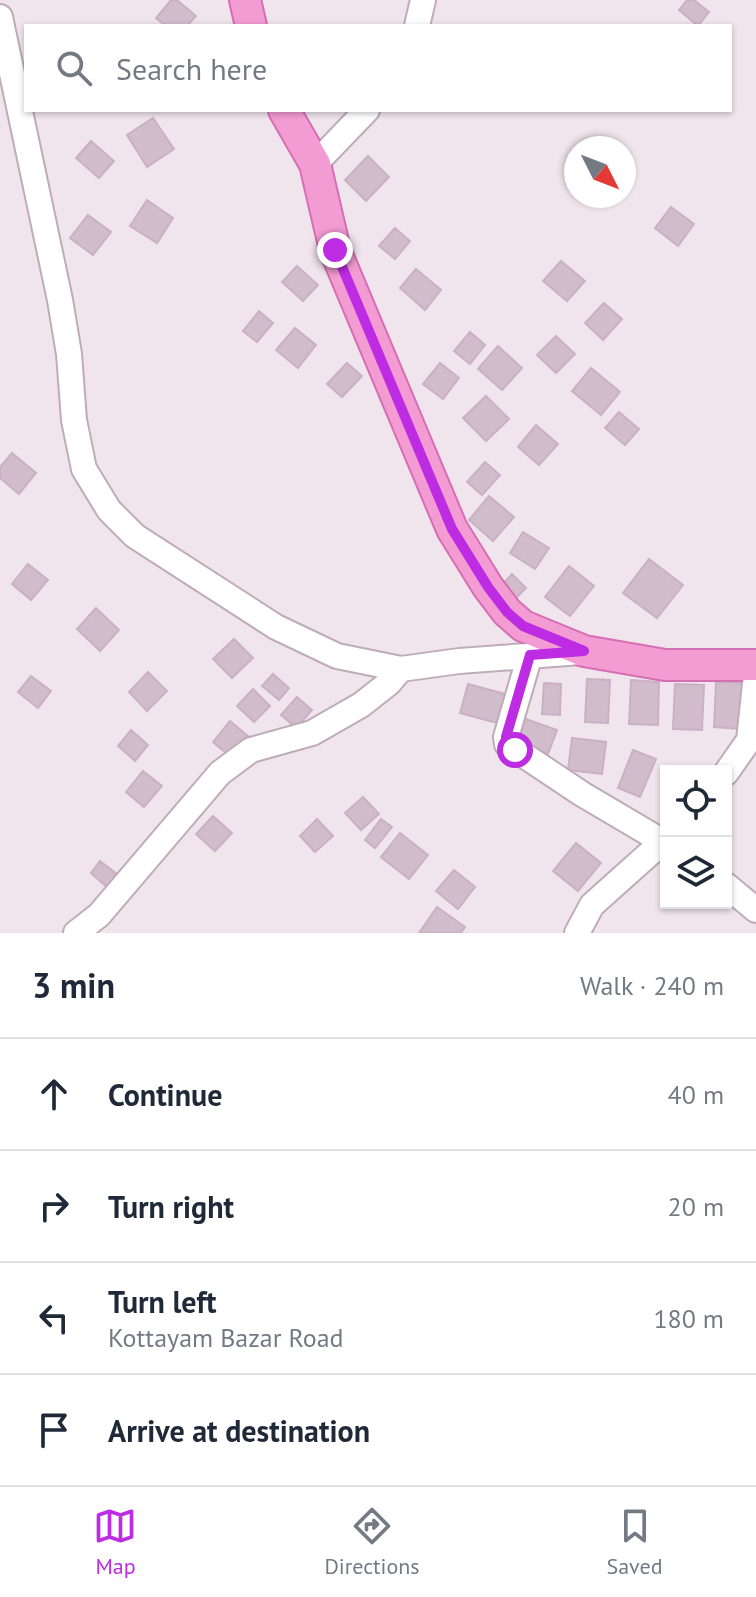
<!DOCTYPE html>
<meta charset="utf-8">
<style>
:root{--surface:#fff;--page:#f6f6f7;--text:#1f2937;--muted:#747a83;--line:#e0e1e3;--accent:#bd2be2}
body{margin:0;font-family:"PT Sans",sans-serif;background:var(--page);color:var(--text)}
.controls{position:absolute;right:24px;bottom:24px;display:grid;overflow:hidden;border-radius:0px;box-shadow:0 2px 6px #0004}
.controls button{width:72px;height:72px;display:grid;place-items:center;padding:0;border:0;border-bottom:2px solid var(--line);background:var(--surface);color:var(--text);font:40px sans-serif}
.compass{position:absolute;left:564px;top:136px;width:72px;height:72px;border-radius:50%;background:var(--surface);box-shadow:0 2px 6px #0004;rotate:132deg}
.stop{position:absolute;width:24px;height:24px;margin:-18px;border:6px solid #bd2be2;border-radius:50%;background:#fff}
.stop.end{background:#bd2be2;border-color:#fff;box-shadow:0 2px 8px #0008}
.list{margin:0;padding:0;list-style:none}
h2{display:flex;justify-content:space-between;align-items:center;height:104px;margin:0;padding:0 32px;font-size:34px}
h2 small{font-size:26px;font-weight:400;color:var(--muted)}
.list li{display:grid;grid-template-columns:52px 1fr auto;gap:24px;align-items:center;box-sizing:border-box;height:112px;padding:0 32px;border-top:2px solid var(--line)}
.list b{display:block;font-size:30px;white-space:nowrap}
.list p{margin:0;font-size:26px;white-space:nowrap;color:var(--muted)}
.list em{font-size:26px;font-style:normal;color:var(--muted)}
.icon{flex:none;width:44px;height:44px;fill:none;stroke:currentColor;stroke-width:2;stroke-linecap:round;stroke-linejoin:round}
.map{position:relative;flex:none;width:756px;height:933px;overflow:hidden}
.search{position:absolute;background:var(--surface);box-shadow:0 2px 6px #0004;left:24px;right:24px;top:24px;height:88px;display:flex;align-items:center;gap:20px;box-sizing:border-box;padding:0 28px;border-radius:0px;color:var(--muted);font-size:30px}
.sheet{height:552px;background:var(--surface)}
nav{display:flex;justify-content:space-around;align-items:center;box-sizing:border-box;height:112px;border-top:2px solid var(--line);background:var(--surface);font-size:22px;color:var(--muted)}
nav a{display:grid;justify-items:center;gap:4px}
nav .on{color:var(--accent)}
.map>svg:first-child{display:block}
.building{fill:#d1bccc;stroke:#cbb0c4;stroke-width:2}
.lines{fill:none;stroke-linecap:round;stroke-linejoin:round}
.minor-casing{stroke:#beacb8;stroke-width:28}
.major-casing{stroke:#d56eb2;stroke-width:34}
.minor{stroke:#fff;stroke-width:24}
.major{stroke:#f39cd3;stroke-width:30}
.route{stroke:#bd2be2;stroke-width:10}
</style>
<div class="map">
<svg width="756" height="933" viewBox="0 0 756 933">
<rect width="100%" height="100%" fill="#f1e5ed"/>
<path class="building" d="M171 0H177L196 16 187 26H166L156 18Z
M687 0H694L709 12 698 26 679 10Z
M153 118 174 149 147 167 127 135Z
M91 141 114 161 99 178 76 158Z
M368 156 389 177 366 201 345 180Z
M147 200 173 218 157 243 130 226Z
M671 207 694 224 678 246 655 228Z
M88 215 111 232 93 255 70 238Z
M395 228 410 241 395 259 379 246Z
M561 261 585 281 567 301 543 281Z
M297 266 318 285 303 301 282 282Z
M416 269 441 290 425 310 400 288Z
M604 303 622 319 603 340 585 323Z
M259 311 273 323 257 342 243 331Z
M295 328 316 345 298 368 276 350Z
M470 332 485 345 470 364 454 351Z
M556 336 575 354 556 373 537 355Z
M498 346 522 368 502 390 478 369Z
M347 363 362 376 342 397 327 384Z
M440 363 459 378 443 399 423 384Z
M591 368 620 392 601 415 572 391Z
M486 396 509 419 486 441 463 418Z
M619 412 639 429 625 445 605 428Z
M536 425 558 444 539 465 518 447Z
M12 453 36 473 19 494 0 478V467Z
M485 462 500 475 482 495 467 482Z
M489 496 514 517 493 541 469 520Z
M523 532 549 548 535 569 510 553Z
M649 559 683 585 657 618 623 593Z
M28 564 48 580 31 600 12 584Z
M569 566 594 586 570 616 545 597Z
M512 574 526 588 515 599 501 586Z
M96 608 119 630 100 651 77 629Z
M234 639 253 658 232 678 213 659Z
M148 672 167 691 147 711 129 692Z
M273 674 289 688 279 700 262 686Z
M31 676 51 691 38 708 18 692Z
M587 679 610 680 608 723 585 722Z
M631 680 659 682 658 725 629 724Z
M716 682 742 683 740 729 714 727Z
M544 683 561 684 560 715 542 714Z
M468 684 509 695 501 724 460 713Z
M675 684 704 685 702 730 673 729Z
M253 689 270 706 254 722 237 706Z
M297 697 312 710 296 728 281 715Z
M523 718 557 730 548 754 514 742Z
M230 721 249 737 232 758 213 742Z
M131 730 148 745 135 761 118 746Z
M572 738 606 742 602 774 568 770Z
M633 750 656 759 640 797 618 788Z
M143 771 162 786 144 807 126 792Z
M363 797 379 814 361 830 345 813Z
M213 816 232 833 215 851 196 834Z
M317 819 333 836 315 852 300 836Z
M381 819 392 827 375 848 365 840Z
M400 833 428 855 409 879 381 857Z
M576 843 601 863 578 891 553 871Z
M100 861 117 874 107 887 91 873Z
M454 870 475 887 458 909 436 891Z
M437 907 465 927 461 933H419Z"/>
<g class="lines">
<g class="minor-casing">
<path id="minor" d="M0 17 60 300 69 354 74 420 84 469 109 510 135 536 276 627 337 656 401 669 459 661 581 652
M417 26 423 0
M315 164 367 110
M530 655 506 737 507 744 582 794 665 843
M726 773 749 740 756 675
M726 885 756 910
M76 933 99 915 220 773 251 750 312 733 361 705 389 683 401 669
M577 933 592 905 658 846 666 843"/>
</g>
<g class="major-casing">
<path id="major" d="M245 0 251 26
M284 110 315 164 335 250 452 529 488 587 507 612 523 626 584 651 665 665H756"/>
</g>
<use href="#minor" class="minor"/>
<use href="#major" class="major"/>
</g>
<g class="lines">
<path class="route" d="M335 250 452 529 488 587 507 612 523 626 584 651 530 655 506 737 507 744 515 750"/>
</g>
</svg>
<div class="controls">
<button><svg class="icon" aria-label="locate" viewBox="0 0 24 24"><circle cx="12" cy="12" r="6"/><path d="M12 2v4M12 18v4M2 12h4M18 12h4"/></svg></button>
<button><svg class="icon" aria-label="layers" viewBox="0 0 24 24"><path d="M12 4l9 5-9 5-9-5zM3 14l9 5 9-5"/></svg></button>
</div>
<svg class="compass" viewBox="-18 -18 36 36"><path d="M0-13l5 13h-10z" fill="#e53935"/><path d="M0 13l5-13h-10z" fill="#747a83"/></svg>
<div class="stop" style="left:515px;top:750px"></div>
<div class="stop end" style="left:335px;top:250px"></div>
<div class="search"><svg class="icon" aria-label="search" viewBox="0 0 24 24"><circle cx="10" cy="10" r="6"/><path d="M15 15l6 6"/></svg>Search here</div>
</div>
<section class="sheet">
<h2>3 min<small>Walk · 240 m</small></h2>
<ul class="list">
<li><svg class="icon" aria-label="ahead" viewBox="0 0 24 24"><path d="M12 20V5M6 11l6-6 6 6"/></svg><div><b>Continue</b></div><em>40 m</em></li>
<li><svg class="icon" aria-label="right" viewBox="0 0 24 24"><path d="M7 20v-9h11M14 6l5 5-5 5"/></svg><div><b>Turn right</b></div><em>20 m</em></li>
<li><svg class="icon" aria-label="left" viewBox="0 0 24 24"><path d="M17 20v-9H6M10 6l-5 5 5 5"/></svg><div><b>Turn left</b><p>Kottayam Bazar Road</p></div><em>180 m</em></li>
<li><svg class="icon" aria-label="arrive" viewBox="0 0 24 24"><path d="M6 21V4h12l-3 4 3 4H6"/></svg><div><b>Arrive at destination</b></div></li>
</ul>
</section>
<nav>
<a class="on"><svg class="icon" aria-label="map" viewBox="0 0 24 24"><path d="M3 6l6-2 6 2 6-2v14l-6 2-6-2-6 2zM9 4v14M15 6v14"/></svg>Map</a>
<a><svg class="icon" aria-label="directions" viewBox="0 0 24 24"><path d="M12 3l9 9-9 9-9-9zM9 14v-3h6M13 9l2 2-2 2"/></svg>Directions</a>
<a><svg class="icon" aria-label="saved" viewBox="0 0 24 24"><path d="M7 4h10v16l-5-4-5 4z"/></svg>Saved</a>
</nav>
